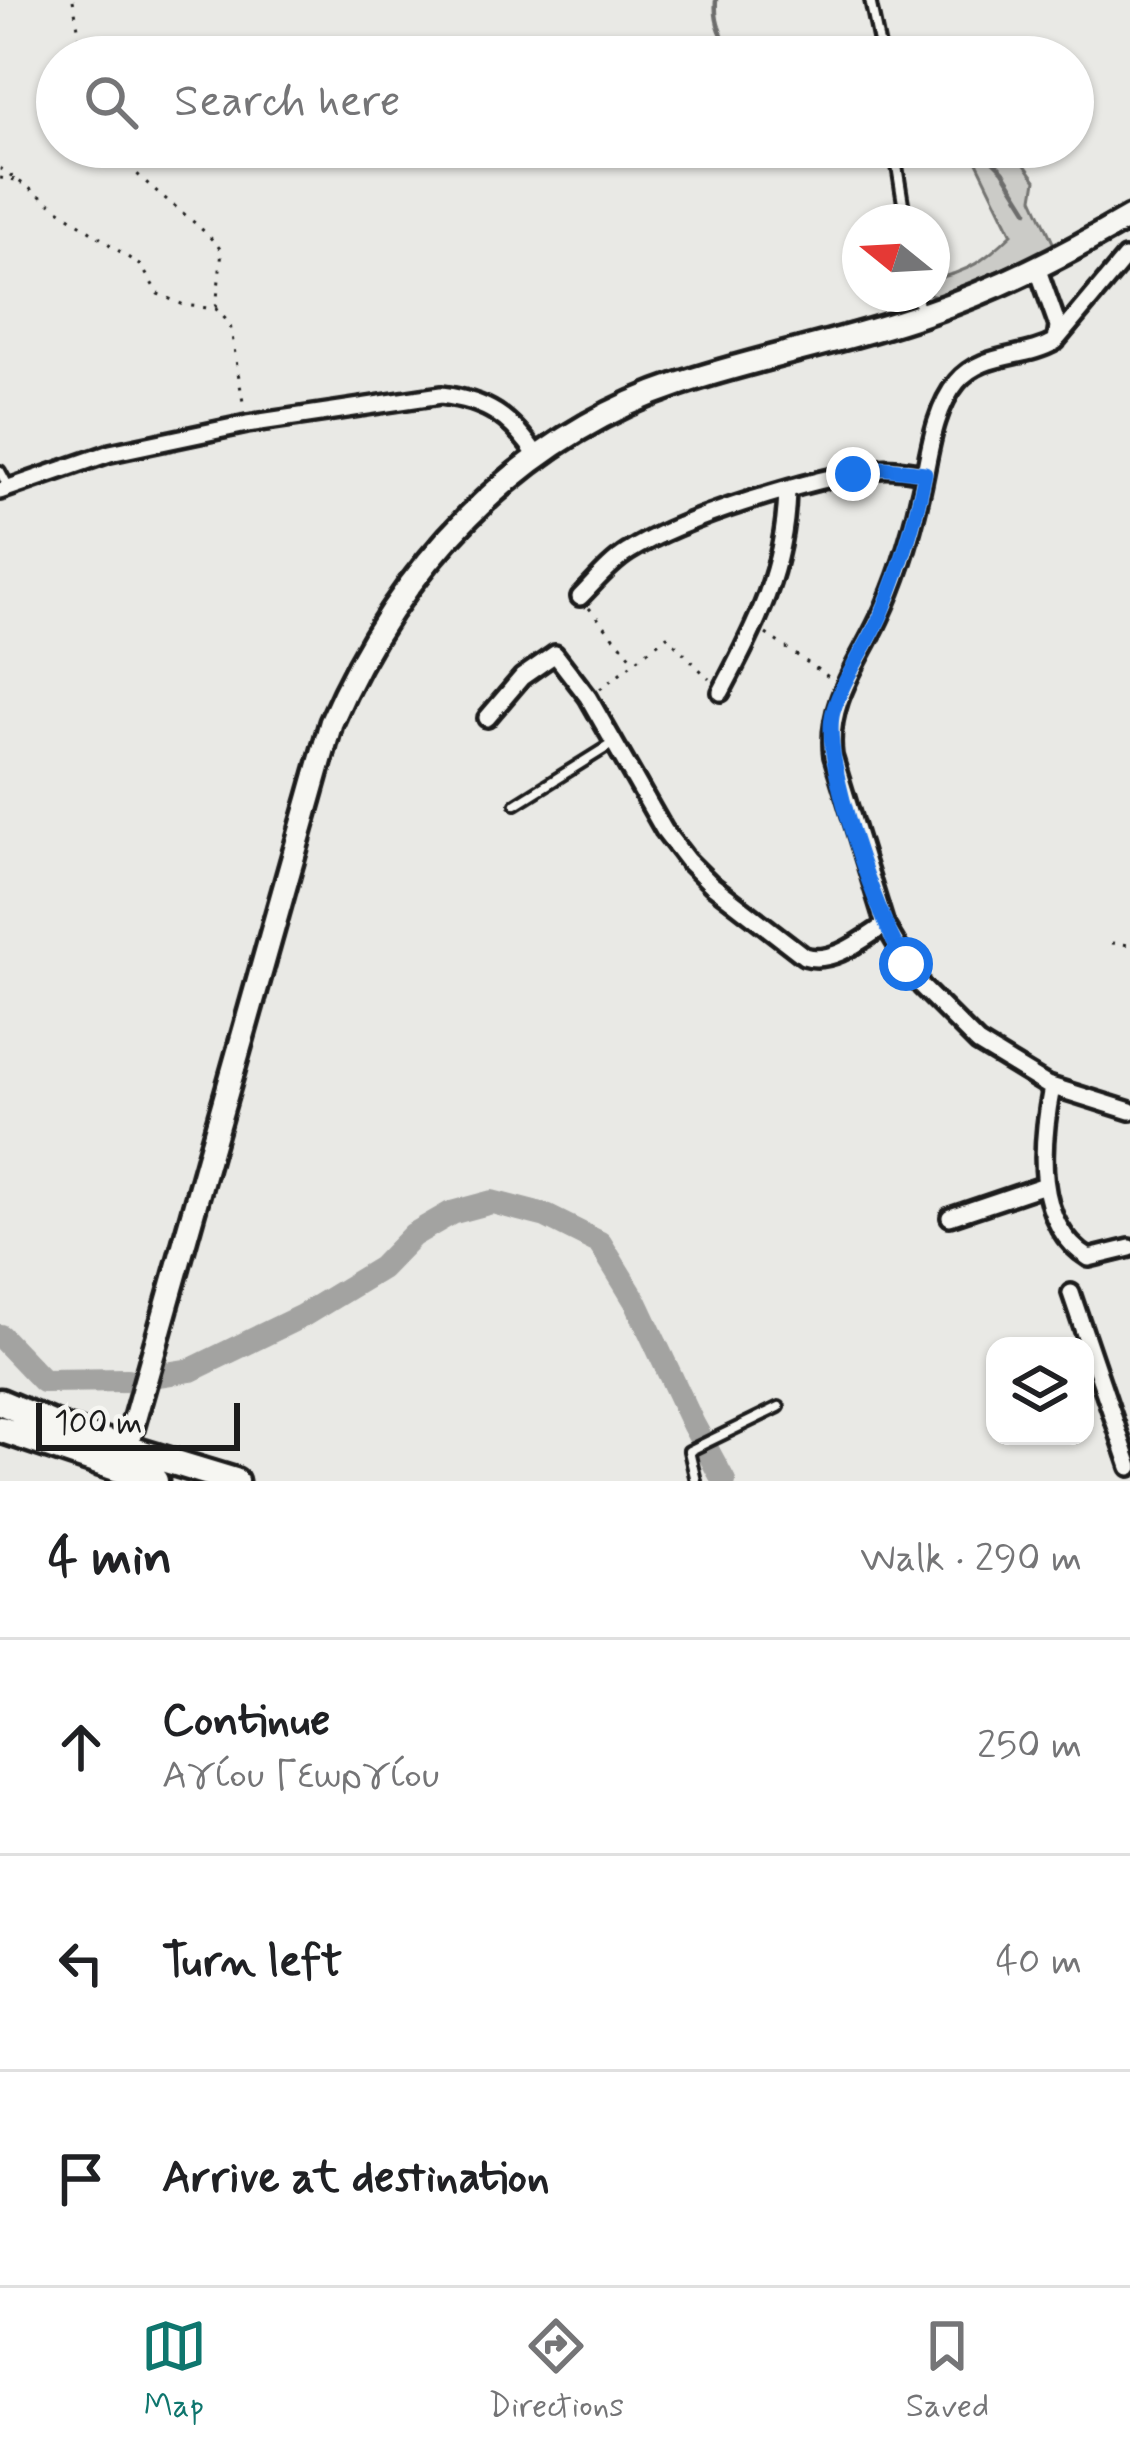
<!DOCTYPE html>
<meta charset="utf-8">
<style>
:root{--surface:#fff;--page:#f2f2f2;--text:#202124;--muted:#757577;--line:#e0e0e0;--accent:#0f766e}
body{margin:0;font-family:Mynerve,sans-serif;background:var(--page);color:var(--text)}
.controls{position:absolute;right:36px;bottom:36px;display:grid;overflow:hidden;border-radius:24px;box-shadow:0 3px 9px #0004}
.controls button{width:108px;height:108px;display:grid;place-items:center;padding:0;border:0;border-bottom:3px solid var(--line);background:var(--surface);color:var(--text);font:60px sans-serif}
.compass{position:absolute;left:842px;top:204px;width:108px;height:108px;border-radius:50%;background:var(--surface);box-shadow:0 3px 9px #0004;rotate:288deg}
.scale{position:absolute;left:36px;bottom:30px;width:204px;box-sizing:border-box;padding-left:12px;border:6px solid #1c1c1c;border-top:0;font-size:33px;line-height:42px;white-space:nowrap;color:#1c1c1c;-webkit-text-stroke:9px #f6f6f2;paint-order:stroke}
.stop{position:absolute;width:36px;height:36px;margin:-27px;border:9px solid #1a73e8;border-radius:50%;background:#fff}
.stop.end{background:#1a73e8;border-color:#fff;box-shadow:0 3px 12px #0008}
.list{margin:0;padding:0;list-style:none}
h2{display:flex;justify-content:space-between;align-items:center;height:156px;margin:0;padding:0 48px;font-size:51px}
h2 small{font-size:39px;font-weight:400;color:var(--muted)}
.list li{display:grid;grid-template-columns:78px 1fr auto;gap:36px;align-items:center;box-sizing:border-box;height:216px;padding:0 48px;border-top:3px solid var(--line)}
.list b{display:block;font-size:45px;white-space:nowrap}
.list p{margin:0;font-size:39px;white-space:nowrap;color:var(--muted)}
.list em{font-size:39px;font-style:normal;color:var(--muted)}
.icon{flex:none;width:66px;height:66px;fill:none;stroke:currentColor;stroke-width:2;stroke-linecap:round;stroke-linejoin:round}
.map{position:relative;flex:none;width:1130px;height:1481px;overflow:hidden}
.search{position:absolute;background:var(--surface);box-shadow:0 3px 9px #0004;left:36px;right:36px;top:36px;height:132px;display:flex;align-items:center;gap:30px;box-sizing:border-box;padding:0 42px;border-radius:66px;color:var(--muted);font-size:45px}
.sheet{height:804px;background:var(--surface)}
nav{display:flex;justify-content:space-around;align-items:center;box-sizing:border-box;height:168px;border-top:3px solid var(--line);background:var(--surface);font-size:33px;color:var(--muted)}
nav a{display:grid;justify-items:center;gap:6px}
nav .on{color:var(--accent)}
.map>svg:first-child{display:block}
.green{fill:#cbcbc7;stroke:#747472;stroke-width:3}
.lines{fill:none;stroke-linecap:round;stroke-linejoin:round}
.stream{stroke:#6d6d6c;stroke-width:4.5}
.river{stroke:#a3a3a1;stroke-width:24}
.lane-casing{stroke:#1c1c1c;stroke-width:16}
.street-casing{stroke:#1c1c1c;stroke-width:24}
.secondary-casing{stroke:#1c1c1c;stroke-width:30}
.primary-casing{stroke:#1c1c1c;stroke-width:33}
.path{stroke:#1c1c1c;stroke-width:3;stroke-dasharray:3 9;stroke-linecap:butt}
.lane{stroke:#f6f6f2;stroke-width:8}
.street{stroke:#f6f6f2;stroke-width:15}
.secondary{stroke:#f6f6f2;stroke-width:21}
.primary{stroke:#f6f6f2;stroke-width:24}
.route{stroke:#1a73e8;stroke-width:15}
</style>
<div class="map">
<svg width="1130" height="1481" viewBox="0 0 1130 1481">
<rect width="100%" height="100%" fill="#e9e9e5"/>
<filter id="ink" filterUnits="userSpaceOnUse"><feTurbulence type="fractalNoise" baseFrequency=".00833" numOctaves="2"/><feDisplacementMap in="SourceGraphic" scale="24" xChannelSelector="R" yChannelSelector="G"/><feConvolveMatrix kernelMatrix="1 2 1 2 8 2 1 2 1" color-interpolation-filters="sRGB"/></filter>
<g filter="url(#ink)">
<path class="green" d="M957 147H1012L1036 180 1033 198 1055 247 937 296 929 294 932 279C968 273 986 259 1012 234L976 160Z"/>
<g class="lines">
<path class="stream" d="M716 0C714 23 722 39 736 57
M979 147 1003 171 1028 211"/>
<path class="river" d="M0 1336 43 1381 128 1380
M153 1376 191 1370 302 1316 381 1268 413 1235 451 1213 492 1202 546 1216 600 1243 636 1302 693 1424 724 1481"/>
<g class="lane-casing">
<path id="lane" d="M870 0 882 57
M894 147 906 222
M917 294 920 314
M0 471 8 486
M516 804 615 742
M696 1481 689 1451 779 1407"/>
</g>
<g class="street-casing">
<path id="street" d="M1038 270 1058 326 1056 341C1024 360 983 351 957 382 932 412 929 460 920 496 911 536 897 581 879 619 858 664 826 704 833 756L885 925 922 987 978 1043 1047 1085 1130 1111
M1058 338 1125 258
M0 491 110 453 247 424 441 395C488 401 511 417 537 456
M580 597C595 582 610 563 628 552 682 517 814 478 878 469 893 467 910 471 925 473
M721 692C757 624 785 569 787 491
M487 718 522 677 555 654 588 697 664 830 687 860 712 885 804 956C832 965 862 940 885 925
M1052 1087C1041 1143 1033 1224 1089 1258L1130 1248
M950 1217 1045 1185
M1071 1293 1130 1467"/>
</g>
<g class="secondary-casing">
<path id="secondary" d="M122 1464 331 723C397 570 516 438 679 384 759 357 844 342 924 314 998 289 1063 256 1130 217"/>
</g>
<g class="primary-casing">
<path id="primary" d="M0 1402 64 1429 235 1481
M0 1429 155 1481"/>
</g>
<path class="path" d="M73 0 79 33 78 57
M114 147C142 188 191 212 222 251L216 308
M0 168 142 267 158 294 184 305 216 309 230 324 244 408
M0 178 16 180
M589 608 634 660
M766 634 833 680
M600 689 667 636 709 679
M1112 943 1130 945"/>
<use href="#lane" class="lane"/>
<use href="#street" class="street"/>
<use href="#secondary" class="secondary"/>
<use href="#primary" class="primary"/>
</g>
</g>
<g class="lines" filter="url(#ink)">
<path class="route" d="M853 474 883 468 925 473C916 520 900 568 882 613 868 646 843 677 833 712 820 759 879 921 906 964"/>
</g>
</svg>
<div class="controls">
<button><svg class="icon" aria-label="layers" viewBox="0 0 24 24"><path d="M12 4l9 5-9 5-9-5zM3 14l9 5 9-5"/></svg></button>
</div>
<svg class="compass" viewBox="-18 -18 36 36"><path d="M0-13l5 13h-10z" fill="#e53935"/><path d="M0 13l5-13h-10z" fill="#757577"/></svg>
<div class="scale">100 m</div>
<div class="stop" style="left:906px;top:964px"></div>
<div class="stop end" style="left:853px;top:474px"></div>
<div class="search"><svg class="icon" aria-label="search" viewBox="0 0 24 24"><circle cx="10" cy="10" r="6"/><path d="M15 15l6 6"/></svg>Search here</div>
</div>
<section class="sheet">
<h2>4 min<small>Walk · 290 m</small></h2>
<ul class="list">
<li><svg class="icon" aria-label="ahead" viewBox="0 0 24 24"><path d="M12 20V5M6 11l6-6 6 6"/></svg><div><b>Continue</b><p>Αγίου Γεωργίου</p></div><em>250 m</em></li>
<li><svg class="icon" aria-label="left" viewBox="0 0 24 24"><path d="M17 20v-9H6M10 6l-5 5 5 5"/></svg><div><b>Turn left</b></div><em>40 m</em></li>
<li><svg class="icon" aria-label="arrive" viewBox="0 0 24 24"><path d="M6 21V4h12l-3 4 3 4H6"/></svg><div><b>Arrive at destination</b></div></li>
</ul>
</section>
<nav>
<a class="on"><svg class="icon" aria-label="map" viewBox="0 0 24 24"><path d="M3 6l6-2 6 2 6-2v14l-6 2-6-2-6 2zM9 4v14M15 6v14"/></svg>Map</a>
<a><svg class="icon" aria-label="directions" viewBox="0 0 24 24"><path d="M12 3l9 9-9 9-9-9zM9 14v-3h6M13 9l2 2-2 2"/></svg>Directions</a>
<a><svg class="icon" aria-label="saved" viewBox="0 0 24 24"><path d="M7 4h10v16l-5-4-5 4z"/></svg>Saved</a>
</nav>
